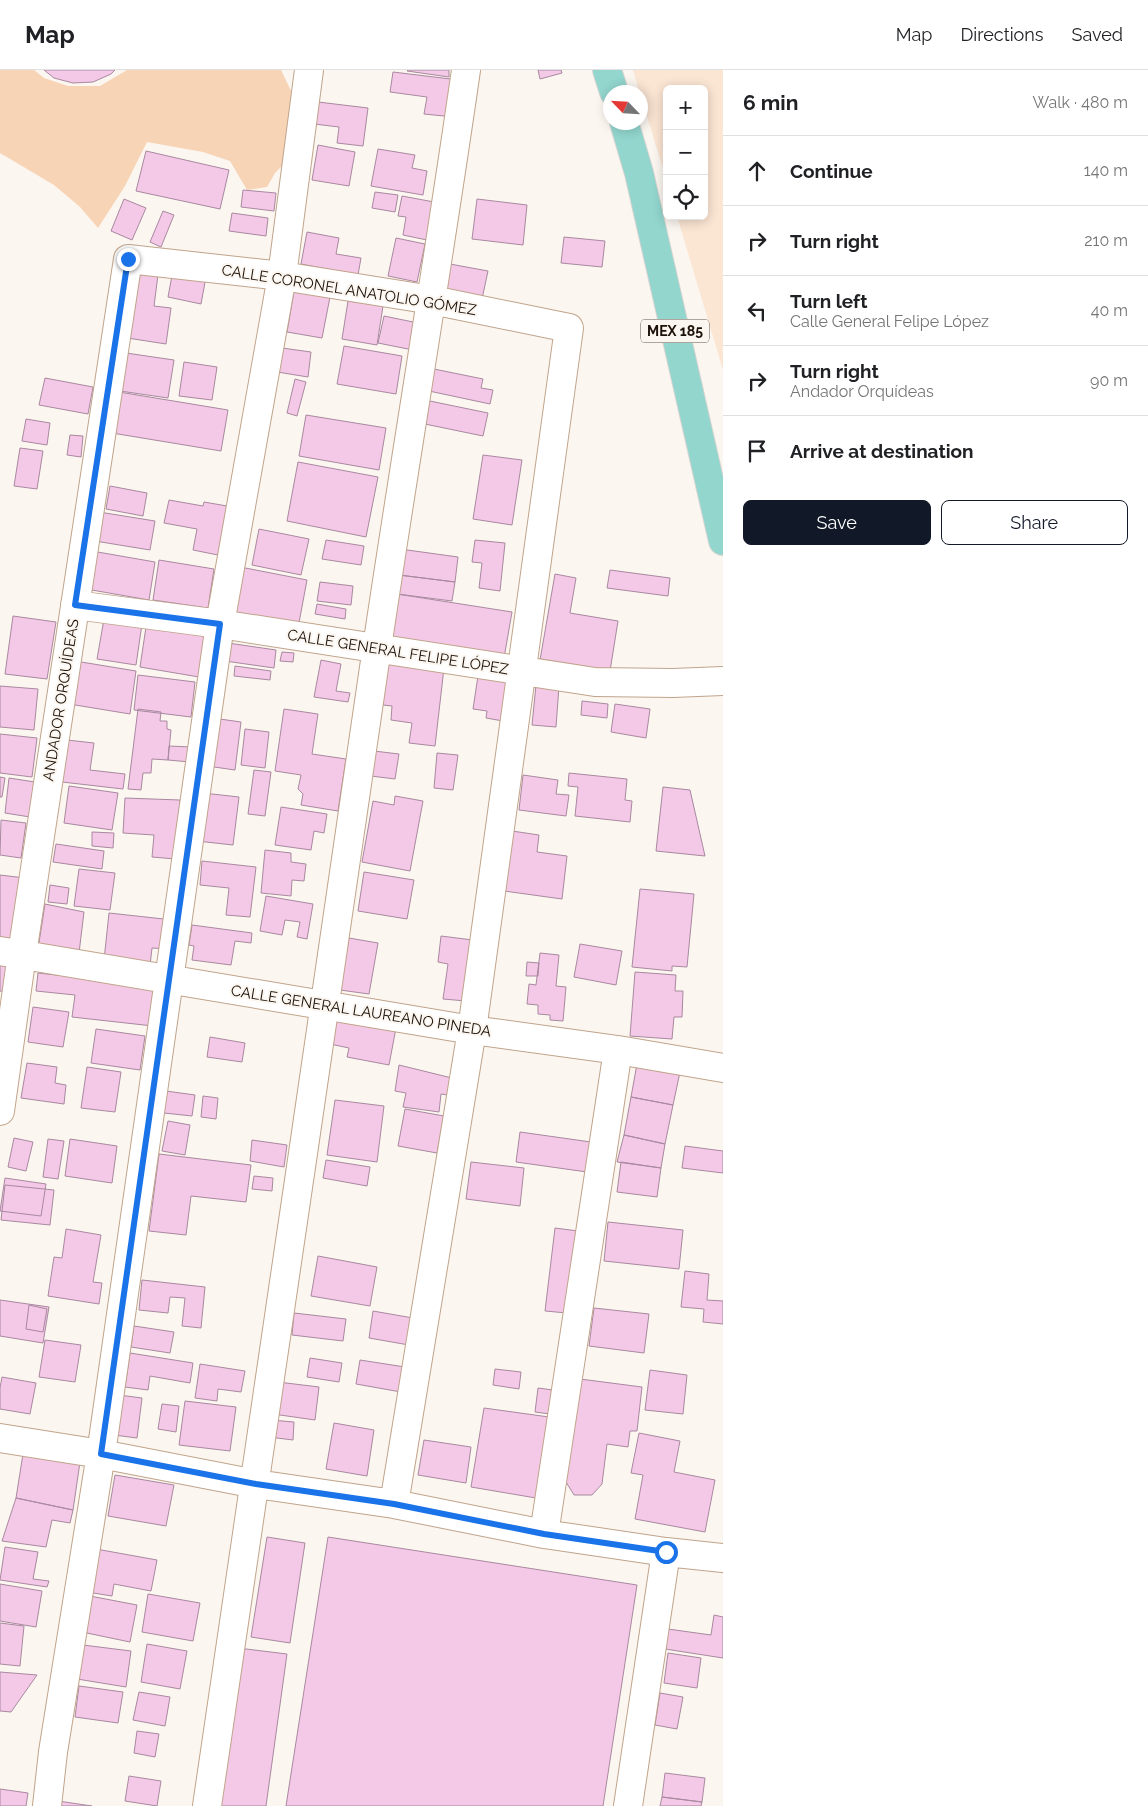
<!DOCTYPE html>
<meta charset="utf-8">
<style>
:root{--surface:#fff;--page:#f6f6f6;--text:#202124;--muted:#757577;--line:#e0e0e0;--accent:#111827}
body{margin:0;font-family:Raleway,sans-serif;background:var(--page);color:var(--text)}
.controls{position:absolute;right:15px;top:15px;display:grid;overflow:hidden;border-radius:8px;box-shadow:0 2px 12px #0003}
.controls button{width:45px;height:45px;display:grid;place-items:center;padding:0;border:0;border-bottom:1px solid var(--line);background:var(--surface);color:var(--text);font:25px sans-serif}
.compass{position:absolute;left:603px;top:15px;width:45px;height:45px;border-radius:50%;background:var(--surface);box-shadow:0 2px 12px #0003;rotate:295deg}
.stop{position:absolute;width:15px;height:15px;margin:-11px;border:4px solid #1a73e8;border-radius:50%;background:#fff}
.stop.end{background:#1a73e8;border-color:#fff;box-shadow:0 1px 5px #0008}
.list{margin:0;padding:0;list-style:none}
h2{display:flex;justify-content:space-between;align-items:center;height:65px;margin:0;padding:0 20px;font-size:21px}
h2 small{font-size:16px;font-weight:400;color:var(--muted)}
.list li{display:grid;grid-template-columns:32px 1fr auto;gap:15px;align-items:center;box-sizing:border-box;height:70px;padding:0 20px;border-top:1px solid var(--line)}
.list b{display:block;font-size:19px;white-space:nowrap}
.list p{margin:0;font-size:16px;white-space:nowrap;color:var(--muted)}
.list em{font-size:16px;font-style:normal;color:var(--muted)}
.actions{display:flex;gap:10px;padding:15px 20px}
.actions a{flex:1;padding:11px 0;border:1px solid var(--accent);border-radius:8px;text-align:center;font-size:18px;color:var(--accent)}
.actions .main{background:var(--accent);color:#fff}
.icon{flex:none;width:28px;height:28px;fill:none;stroke:currentColor;stroke-width:2;stroke-linecap:round;stroke-linejoin:round}
.map{position:relative;flex:none;width:723px;height:1736px;overflow:hidden}
header{display:flex;align-items:center;gap:30px;box-sizing:border-box;height:70px;padding:0 25px;background:var(--surface);border-bottom:1px solid var(--line)}
header strong{font-size:24px}
nav{display:flex;gap:28px;margin-inline-start:auto;font-size:18px}
main{display:flex}
aside{flex:1;background:var(--surface)}
.map>svg:first-child{display:block}
.built{fill:#fbe5d3}
.green{fill:#f7d4b6}
.building{fill:#f4c8e7;stroke:#a8899f}
.lines{fill:none;stroke-linecap:round;stroke-linejoin:round}
.minor-casing{stroke:#c0a48b;stroke-width:30}
.major-casing{stroke:#d6d4d2;stroke-width:30}
.minor{stroke:#fff;stroke-width:28}
.major{stroke:#92d6ce;stroke-width:28}
.route{stroke:#1a73e8;stroke-width:6}
.labels{text-anchor:middle;dominant-baseline:central;stroke-width:4;stroke-linejoin:round;paint-order:stroke}
.shield{fill:#fcf6f0;stroke:#5e554d;stroke-width:1}
.shield-label{font-size:14px;font-weight:bold;fill:#1a1007}
.street-label{font-size:15px;fill:#1a1007;stroke:#fcf6f0}
</style>
<header>
<strong>Map</strong>
<nav><a>Map</a><a>Directions</a><a>Saved</a></nav>
</header>
<main>
<div class="map">
<svg width="723" height="1736" viewBox="0 0 723 1736">
<rect width="100%" height="100%" fill="#fcf6f0"/>
<path class="built" d="M633 0H723V300L677 146H704V19H667V112Z"/>
<path class="green" d="M0 0H34L44 8 68 16H100L127 0H281L293 25 287 91 275 103 267 117 247 120 230 91 203 82 147 72 125 116 98 158 80 137 54 115 0 83Z"/>
<path class="building" d="M44 0H115L111 4 93 12 73 13 54 8Z
M408 0H449V7L407 1Z
M538 0H561L562 3 540 9Z
M393 2 459 10 454 47 424 44 427 27 390 22Z
M318 32 368 38 363 76 337 73 339 57 314 54Z
M318 75 355 82 349 116 312 110Z
M378 79 415 85 412 98 427 101 423 125 371 116Z
M146 81 229 100 220 139 136 121Z
M243 120 276 123 274 141 241 137Z
M375 122 398 125 395 142 372 138Z
M402 126 434 132 427 170 403 165 406 147 398 146Z
M124 129 146 138 132 170 111 161Z
M477 129 527 135 523 175 472 169Z
M163 141 174 145 161 177 150 172Z
M232 143 268 148 266 166 229 161Z
M307 162 339 168 336 184 361 188 358 205 301 194Z
M564 167 605 171 602 197 561 193Z
M396 168 425 174 417 212 388 206Z
M131 193 159 197 154 236 171 238 166 274 121 267Z
M450 194 488 201 482 229 444 222Z
M173 200 206 207 201 234 168 227Z
M294 221 330 227 322 268 287 262Z
M348 231 383 236 377 275 342 269Z
M384 246 418 253 413 280 378 273Z
M344 276 402 286 396 324 337 314Z
M275 277 311 282 308 307 271 301Z
M126 283 174 290 168 328 120 321Z
M184 292 217 297 212 330 179 326Z
M434 299 483 309 481 318 493 320 490 334 429 321Z
M45 308 93 317 88 344 39 335Z
M295 309 306 312 297 346 287 343Z
M119 322 228 340 221 381 112 363Z
M425 330 488 343 483 366 420 353Z
M306 345 386 358 379 400 299 386Z
M26 349 50 353 47 375 22 371Z
M70 365 83 366 81 387 67 385Z
M20 378 43 381 37 419 14 416Z
M483 385 522 390 512 455 473 449Z
M298 392 378 407 366 467 287 451Z
M110 416 147 423 143 446 106 439Z
M169 430 203 436 204 432 227 436 218 485 193 480 197 459 164 453Z
M99 442 155 451 150 480 95 471Z
M259 459 309 469 301 505 252 495Z
M326 470 364 476 361 495 322 489Z
M475 470 505 473 500 521 479 518 482 493 472 492Z
M400 479 458 487 455 512 399 505Z
M92 481 155 492 149 530 86 519Z
M159 490 214 499 208 538 153 530Z
M235 496 307 510 298 558 226 545Z
M610 500 670 508 668 526 607 518Z
M555 504 576 508 570 543 618 551 610 601 540 590Z
M399 505 455 512 452 531 397 524Z
M320 512 353 516 351 535 317 531Z
M397 524 512 542 504 588 390 569Z
M317 534 346 539 345 549 315 544Z
M13 546 56 552 47 609 5 604Z
M104 549 142 554 136 595 97 589Z
M146 557 212 567 205 608 140 597Z
M228 573 276 580 274 598 225 591Z
M282 582 294 583 293 592 280 591Z
M69 590 136 601 130 644 63 633Z
M321 590 341 594 336 621 350 623 348 632 314 627Z
M380 590 444 598 435 676 409 673 412 653 391 650 392 636 374 634Z
M235 596 271 601 270 610 234 606Z
M138 605 195 612 191 647 134 640Z
M478 606 509 610 503 651 486 648 487 641 473 639Z
M536 615 559 616 556 657 532 655Z
M0 616 38 619 34 660 0 657Z
M582 631 608 634 607 648 581 645Z
M615 634 650 639 646 668 611 662Z
M138 639 161 642 160 651H167V659L171 660 168 690 152 689 151 703H143L141 720 128 719Z
M284 639 318 644 312 684 346 689 338 741 301 735 303 724 298 719 301 705 275 701Z
M213 648 241 652 235 700 207 696Z
M245 659 269 662 265 698 241 695Z
M0 664 37 668 32 707 0 703Z
M67 670 94 673 90 700 125 704 123 719 62 712Z
M169 676 191 677 190 692 168 690Z
M374 681 399 684 395 709 371 706Z
M437 683 458 685 453 720 434 718Z
M254 700 271 702 265 746 248 744Z
M569 703 627 709 625 730 632 731 630 752 575 746 578 717 568 716Z
M523 705 558 710 556 724 569 725 566 746 519 740Z
M0 707 5 708 2 727H0Z
M9 708 35 712 30 747 5 743Z
M69 716 118 723 112 760 64 753Z
M663 717 690 720 705 786 656 781Z
M203 723 239 727 233 775 197 771Z
M395 726 423 731 410 801 362 792 373 731 394 735Z
M125 728 180 730 175 789 152 787 154 765 123 763Z
M281 737 327 744 324 763 314 761 311 780 275 775Z
M1 750 26 753 21 788 0 785Z
M512 761 539 765 537 782 567 786 562 829 504 821Z
M92 762 114 763 113 778 92 776Z
M56 774 104 781 102 799 53 792Z
M265 780 291 783V792L306 794 304 811 292 810 291 826 261 823Z
M202 791 256 797 250 847 226 845 229 818 200 815Z
M79 799 115 803 110 840 74 836Z
M364 802 414 810 407 849 358 841Z
M0 805 25 808 15 873 0 871Z
M50 815 69 818 67 834 48 832Z
M640 819 694 824 687 897 672 896V901L632 897Z
M266 826 313 834 307 869 297 867 300 852 285 850 282 865 260 861Z
M45 834 84 842 79 883 38 879Z
M109 843 173 850 169 879 152 878 150 895 104 890Z
M192 855 252 863 251 873 235 871 231 895 192 890 194 876 189 875Z
M441 866 473 870 466 931 443 929 448 894 438 892Z
M349 868 378 873 369 924 340 920Z
M580 874 622 881 616 915 574 907Z
M540 883 559 885 556 916 566 917 563 951 550 950V945L538 944V935L527 934 529 914 536 915Z
M0 890 14 892 10 923 0 921Z
M527 892 539 893 538 906H526Z
M635 902 676 905 675 921H683L682 947H674L672 969 630 966Z
M38 903 158 916 153 956 72 947 75 925 36 921Z
M33 937 69 942 63 977 28 972Z
M336 947 396 958 389 995 347 987 349 978 330 974Z
M96 959 145 966 140 1000 91 993Z
M210 967 245 973 242 992 207 987Z
M27 993 57 997 55 1013 66 1015 64 1034 21 1028Z
M637 994 680 1002 673 1035 631 1027Z
M399 995 456 1009 454 1026 441 1024 439 1042 403 1037 406 1023 395 1021Z
M87 997 121 1002 115 1042 81 1038Z
M166 1021 195 1025 192 1046 164 1043Z
M203 1026 218 1028 216 1049 201 1047Z
M631 1027 673 1035 665 1074 624 1065Z
M335 1030 384 1036 377 1092 327 1085Z
M405 1039 444 1046 437 1083 398 1076Z
M168 1051 190 1055 185 1085 162 1081Z
M520 1062 591 1072 587 1102 516 1092Z
M624 1065 665 1074 661 1098 617 1092Z
M14 1068 33 1072 26 1101 8 1097Z
M48 1069 64 1071 58 1109 43 1107Z
M70 1069 117 1076 112 1113 65 1106Z
M252 1070 287 1075 284 1097 250 1091Z
M685 1076 723 1081V1103L682 1098Z
M159 1084 251 1095 246 1132 191 1126 186 1165 149 1161Z
M326 1090 370 1097 367 1116 323 1108Z
M471 1092 524 1098 520 1136 466 1129Z
M621 1092 661 1098 657 1127 617 1122Z
M254 1106 273 1108 272 1121 252 1119Z
M5 1108 46 1114 41 1146 0 1141Z
M5 1115 54 1120 50 1155 1 1150Z
M608 1152 683 1160 679 1199 604 1191Z
M555 1158 578 1161 567 1243 545 1241Z
M66 1159 101 1165 93 1212 102 1213 99 1234 48 1226 54 1187 62 1188Z
M318 1186 377 1197 370 1236 311 1226Z
M685 1201 709 1204 707 1230 723 1231V1254L703 1252 704 1239 681 1237Z
M142 1210 205 1217 201 1258 182 1256 185 1228 170 1227 168 1243 139 1240Z
M0 1230 49 1237 43 1273 0 1266Z
M29 1235 47 1239 43 1262 26 1259Z
M594 1238 649 1244 644 1283 589 1276Z
M373 1241 413 1248 409 1275 369 1268Z
M294 1243 346 1249 343 1271 292 1265Z
M134 1256 174 1262 170 1283 131 1277Z
M45 1270 81 1275 75 1312 39 1307Z
M130 1283 193 1293 190 1313 150 1306 148 1320 125 1317Z
M310 1288 342 1293 339 1312 307 1307Z
M360 1290 405 1297 401 1322 356 1314Z
M200 1294 245 1301 241 1322 218 1319 217 1331 195 1328Z
M495 1299 521 1302 519 1319 493 1315Z
M650 1300 687 1305 683 1344 645 1340Z
M2 1307 36 1313 30 1344 0 1339V1318Z
M580 1309 642 1317 637 1361H630L628 1377 607 1374 602 1414 592 1425H574L566 1412Z
M278 1312 319 1317 315 1350 273 1344Z
M538 1318 553 1320 550 1344 535 1342Z
M119 1325 142 1328 137 1368 114 1365Z
M185 1331 236 1337 230 1381 179 1375Z
M162 1334 179 1336 176 1362 158 1359Z
M484 1338 549 1347 536 1428 471 1417Z
M271 1350 294 1352 293 1370 269 1367Z
M334 1353 374 1360 367 1406 326 1399Z
M639 1363 680 1371 674 1402 715 1410 705 1462 635 1449 643 1405 631 1403Z
M424 1370 471 1377 466 1413 418 1405Z
M23 1384 80 1392 73 1440 16 1428Z
M115 1405 174 1415 166 1456 108 1446Z
M16 1428 73 1440 70 1453 52 1450 46 1477 2 1471Z
M267 1467 305 1473 290 1573 251 1567Z
M328 1467 637 1515 603 1736H286Z
M5 1477 38 1482 33 1509 49 1511 47 1517 0 1510Z
M96 1479 157 1490 151 1521 114 1514 112 1526 87 1522Z
M0 1514 42 1521 36 1557 0 1551Z
M148 1524 200 1533 193 1571 142 1562Z
M90 1526 137 1535 130 1572 82 1562Z
M714 1545 723 1547V1588L665 1579 668 1559 711 1565Z
M0 1553 24 1556 20 1596 0 1594Z
M147 1574 187 1581 180 1619 141 1612Z
M83 1575 131 1581 126 1617 77 1609Z
M238 1578 287 1584 266 1736H216Z
M668 1583 701 1588 697 1618 664 1613Z
M0 1602 37 1605 11 1642 0 1641Z
M79 1616 123 1622 118 1653 75 1647Z
M139 1622 170 1627 165 1656 133 1650Z
M660 1623 683 1627 677 1659 655 1655Z
M137 1661 159 1664 155 1687 134 1683Z
M665 1703 705 1708 702 1732 662 1727Z
M129 1706 161 1711 157 1736 125 1731Z
M0 1719 28 1723 26 1736H0Z
M662 1727 702 1732 701 1736H660Z
M58 1731 92 1736H57Z"/>
<g class="lines">
<g class="minor-casing">
<path id="minor" d="M75 535 220 554 595 612 673 613 723 611
M0 881 472 960 618 980 723 998
M0 1041 22 884 128 189 282 206 432 230 569 258 472 960 394 1434
M0 1368 101 1384 256 1414 394 1434 544 1464 666 1482 723 1488
M544 1464 618 980
M47 1736 53 1682 101 1384 220 554 282 206 309 0
M207 1736C265 1352 319 968 376 584 405 389 438 195 466 0
M628 1736 666 1482"/>
</g>
<g class="major-casing">
<path id="major" d="M607 0 614 22
M624 52 639 103 723 471"/>
</g>
<use href="#minor" class="minor"/>
<use href="#major" class="major"/>
</g>
<g class="lines">
<path class="route" d="M128 189 75 535 220 554 101 1384 256 1414 394 1434 544 1464 666 1482"/>
</g>
<g class="labels">
<rect class="shield" x="641" y="249.5" width="68" height="23" rx="4"/>
<g class="shield-label">
<text x="675" y="261">MEX 185</text>
</g>
<g class="street-label">
<text transform="translate(349 220) rotate(9)">CALLE CORONEL ANATOLIO GÓMEZ</text>
<text transform="translate(398 582) rotate(9)">CALLE GENERAL FELIPE LÓPEZ</text>
<text transform="translate(61 630) rotate(-81)">ANDADOR ORQUÍDEAS</text>
<text transform="translate(361 941) rotate(9)">CALLE GENERAL LAUREANO PINEDA</text>
</g>
</g>
</svg>
<div class="controls">
<button>+</button>
<button>−</button>
<button><svg class="icon" aria-label="locate" viewBox="0 0 24 24"><circle cx="12" cy="12" r="6"/><path d="M12 2v4M12 18v4M2 12h4M18 12h4"/></svg></button>
</div>
<svg class="compass" viewBox="-18 -18 36 36"><path d="M0-13l5 13h-10z" fill="#e53935"/><path d="M0 13l5-13h-10z" fill="#757577"/></svg>
<div class="stop" style="left:666px;top:1482px"></div>
<div class="stop end" style="left:128px;top:189px"></div>
</div>
<aside>
<h2>6 min<small>Walk · 480 m</small></h2>
<ul class="list">
<li><svg class="icon" aria-label="ahead" viewBox="0 0 24 24"><path d="M12 20V5M6 11l6-6 6 6"/></svg><div><b>Continue</b></div><em>140 m</em></li>
<li><svg class="icon" aria-label="right" viewBox="0 0 24 24"><path d="M7 20v-9h11M14 6l5 5-5 5"/></svg><div><b>Turn right</b></div><em>210 m</em></li>
<li><svg class="icon" aria-label="left" viewBox="0 0 24 24"><path d="M17 20v-9H6M10 6l-5 5 5 5"/></svg><div><b>Turn left</b><p>Calle General Felipe López</p></div><em>40 m</em></li>
<li><svg class="icon" aria-label="right" viewBox="0 0 24 24"><path d="M7 20v-9h11M14 6l5 5-5 5"/></svg><div><b>Turn right</b><p>Andador Orquídeas</p></div><em>90 m</em></li>
<li><svg class="icon" aria-label="arrive" viewBox="0 0 24 24"><path d="M6 21V4h12l-3 4 3 4H6"/></svg><div><b>Arrive at destination</b></div></li>
</ul>
<div class="actions"><a class="main">Save</a><a>Share</a></div>
</aside>
</main>
